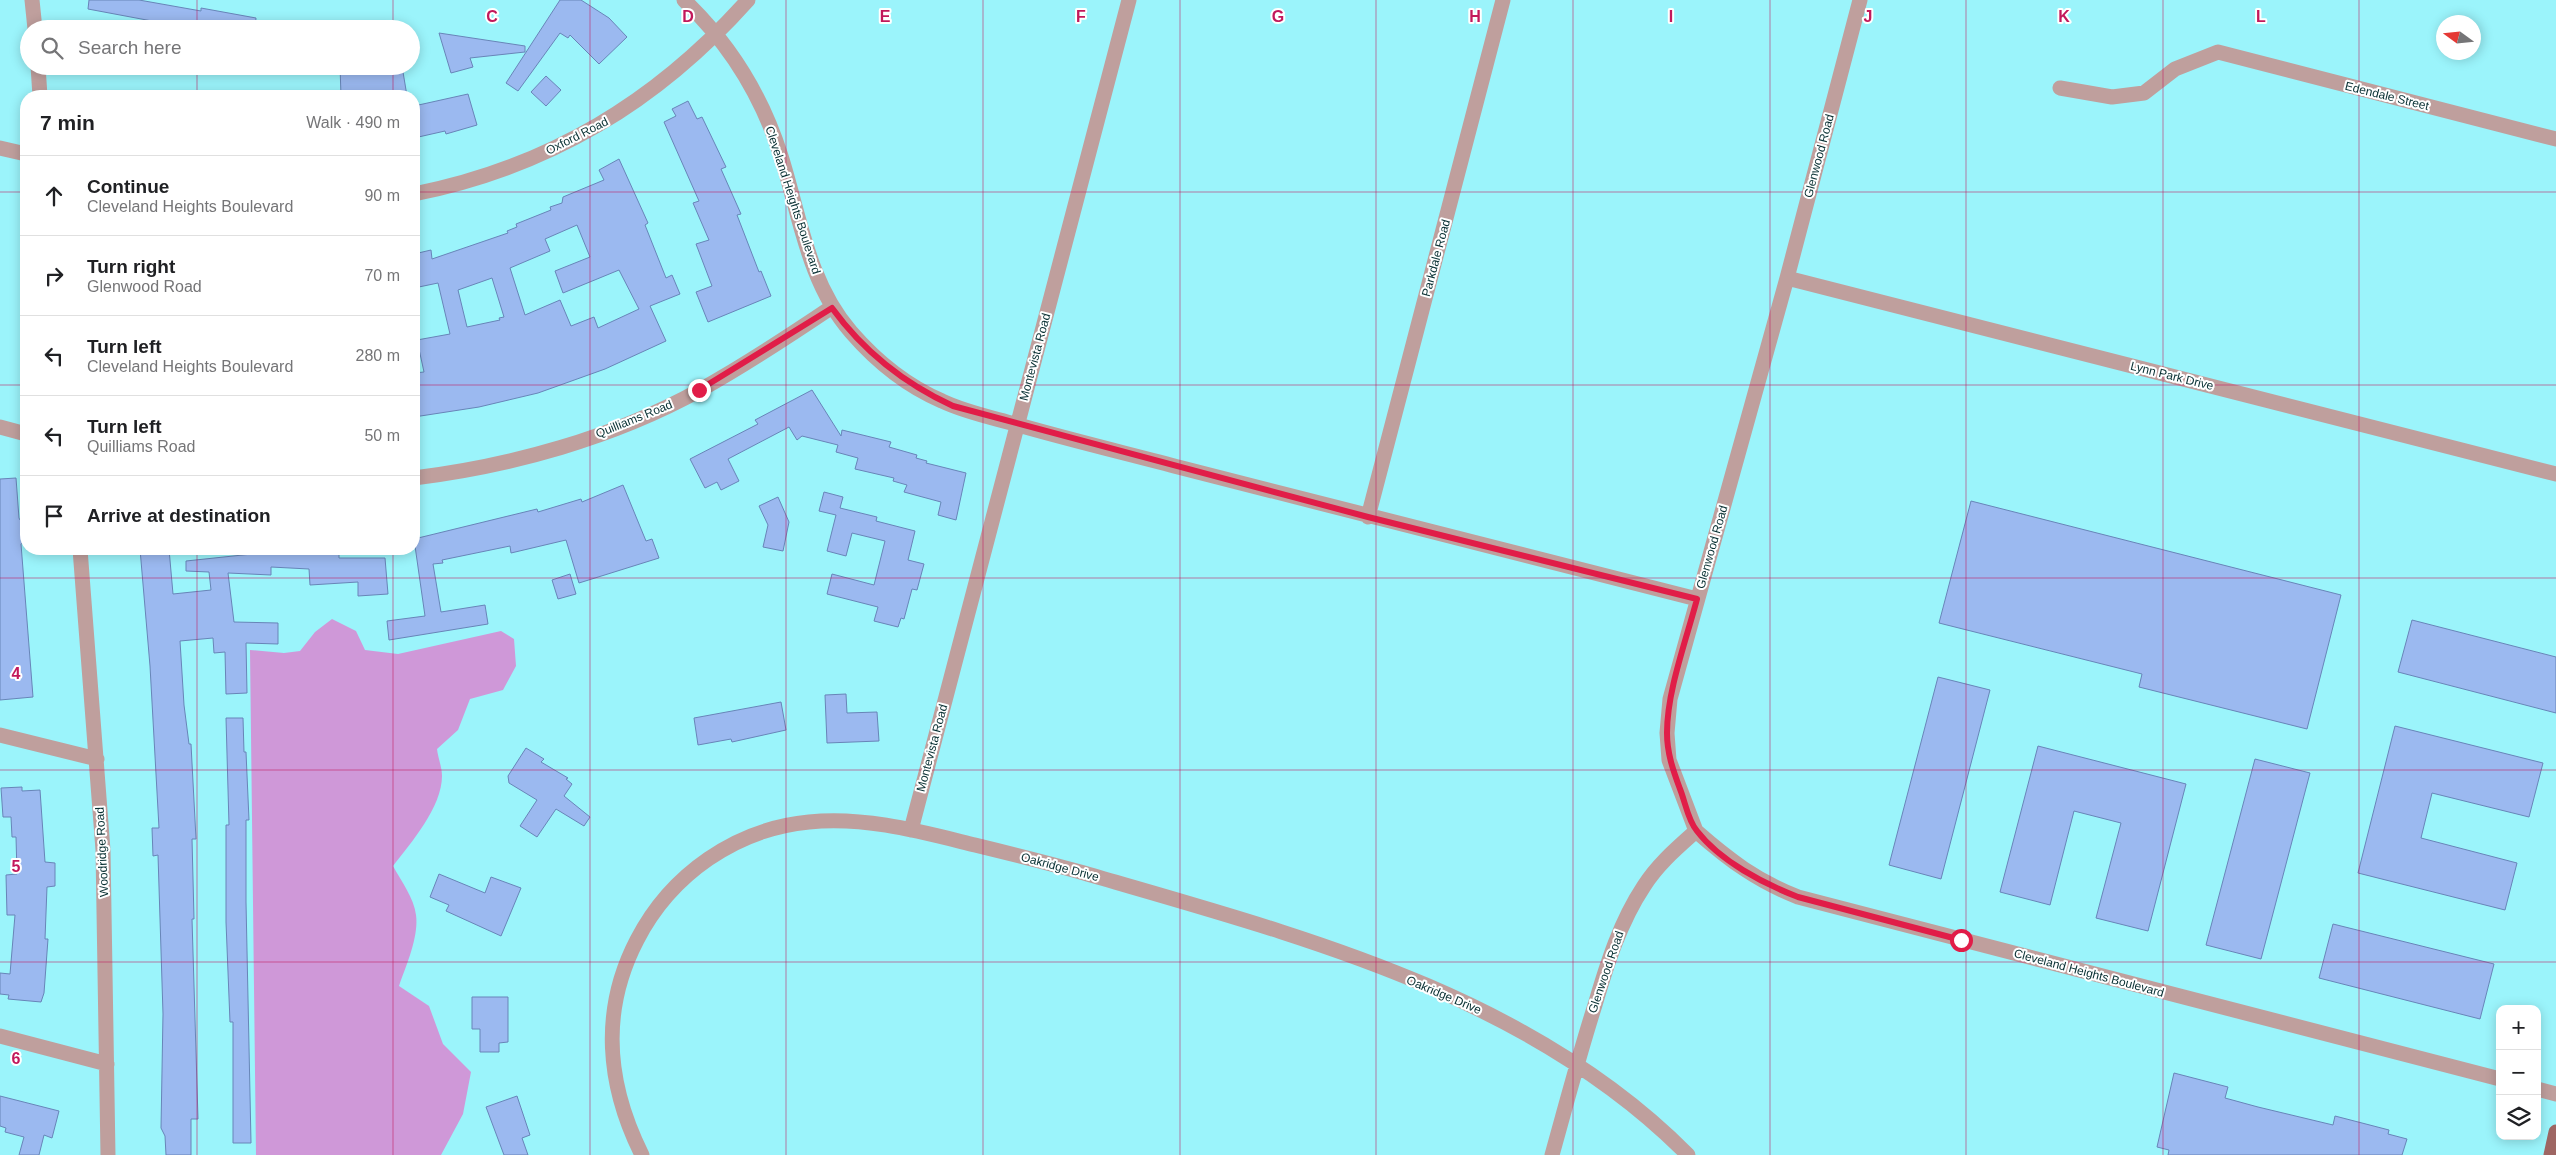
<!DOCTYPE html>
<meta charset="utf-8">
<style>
:root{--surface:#fff;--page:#f2f2f2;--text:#202124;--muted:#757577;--line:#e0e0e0}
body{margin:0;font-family:Helvetica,sans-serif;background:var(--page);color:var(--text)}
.controls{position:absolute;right:15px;bottom:15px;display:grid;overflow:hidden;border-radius:10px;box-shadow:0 2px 12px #0003}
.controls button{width:45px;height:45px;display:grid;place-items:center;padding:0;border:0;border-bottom:1px solid var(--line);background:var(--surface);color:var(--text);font:25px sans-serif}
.compass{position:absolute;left:2436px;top:15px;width:45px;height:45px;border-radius:50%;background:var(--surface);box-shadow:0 2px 12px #0003;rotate:285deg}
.stop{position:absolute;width:15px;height:15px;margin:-11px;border:4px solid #e11d48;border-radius:50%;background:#fff}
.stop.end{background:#e11d48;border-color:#fff;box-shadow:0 1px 5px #0008}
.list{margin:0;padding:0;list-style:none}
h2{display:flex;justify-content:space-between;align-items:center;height:65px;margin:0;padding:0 20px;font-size:21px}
h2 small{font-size:16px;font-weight:400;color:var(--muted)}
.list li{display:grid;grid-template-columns:32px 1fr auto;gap:15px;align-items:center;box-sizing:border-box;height:80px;padding:0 20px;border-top:1px solid var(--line)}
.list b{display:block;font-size:19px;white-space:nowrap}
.list p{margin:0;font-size:16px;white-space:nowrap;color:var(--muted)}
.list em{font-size:16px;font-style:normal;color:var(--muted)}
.icon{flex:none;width:28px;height:28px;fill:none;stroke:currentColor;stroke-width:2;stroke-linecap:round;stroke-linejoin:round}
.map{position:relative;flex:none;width:2556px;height:1155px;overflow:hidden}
.search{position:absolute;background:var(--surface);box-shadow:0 2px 12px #0003;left:20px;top:20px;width:400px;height:55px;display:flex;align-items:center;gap:12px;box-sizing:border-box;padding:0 18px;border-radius:28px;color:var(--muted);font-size:19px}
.panel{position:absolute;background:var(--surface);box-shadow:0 2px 12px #0003;left:20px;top:90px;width:400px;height:465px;border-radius:20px}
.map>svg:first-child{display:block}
.green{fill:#cf98d8}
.building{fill:#9bb9f0;stroke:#6885b8;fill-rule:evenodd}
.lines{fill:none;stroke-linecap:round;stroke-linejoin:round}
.minor{stroke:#bf9f9d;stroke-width:15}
.major{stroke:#9e6663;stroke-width:15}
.route{stroke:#e11d48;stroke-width:6}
.grid{fill:none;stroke:#c2185b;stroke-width:1;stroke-opacity:0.55}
.labels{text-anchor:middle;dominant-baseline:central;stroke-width:4;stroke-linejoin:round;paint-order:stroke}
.street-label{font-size:12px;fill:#072f32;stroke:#fff}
.grid-label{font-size:16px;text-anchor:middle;font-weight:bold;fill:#c2185b;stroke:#fff;stroke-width:4;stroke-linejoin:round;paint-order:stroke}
</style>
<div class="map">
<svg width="2556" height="1155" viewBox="0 0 2556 1155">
<rect width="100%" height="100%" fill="#9bf4fb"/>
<path class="green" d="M332 619 356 631 365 650 398 654 501 631 514 639 516 666 503 690 470 699 458 730 437 749C438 758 442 767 442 776 442 807 411 843 393 866 401 881 414 898 416 915 419 937 406 966 399 986L429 1006 443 1044 471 1072 463 1114 441 1155H256L250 650 284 653 300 651 315 632Z"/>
<path class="building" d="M89 0H139L201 11V8L256 18 255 29H201L173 23 172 28 152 24V21L88 9Z
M560 0H581L609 18 627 37 599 64 570 35 568 38 560 33 518 91 506 83Z
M439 33 525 46V52L470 58 473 67 451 73Z
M340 66H402L407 96H341Z
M546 76 561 90 546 106 531 92Z
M468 94 477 125 446 134 445 131 414 138V106Z
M688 101 697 119 702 117 726 167 721 169 741 214 737 215 759 272 761 271 771 296 708 322 696 292 712 286 696 244 709 240 693 203 699 201 664 122 676 116 672 109Z
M619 159 648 223 645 225 666 278 672 275 680 294 650 306 666 341 605 369 538 393 479 407 414 417V373L424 372 417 340 450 334 438 283 414 288V254L431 250 432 259 508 233 507 231 517 227 516 224 551 210 550 207 562 203 563 197 604 180 599 170ZM577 225 590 257 555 271 563 293 619 270 639 309 598 328 594 317 571 326 560 300 525 315 510 268 550 251 545 239ZM492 278 504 317 499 318 500 320 467 327 458 290Z
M812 390 841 436 842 430 891 442 889 447 917 455 916 458 927 461 926 463 966 473 956 520 938 515 941 502 904 492 907 485 893 481 894 478 855 469 858 458 836 452 838 445 802 436 797 440 789 427 728 459 739 481 721 490 717 482 705 488 690 459 758 424 755 420Z
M16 478 19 518 20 520H26V541L21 544 33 697 0 700V479Z
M623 485 646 541 652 539 659 558 579 583 566 540 511 553 510 546 442 560 443 563 433 564 441 612 485 605 488 624 389 640 387 621 425 616 414 539 537 509 538 512 581 499 582 502Z
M824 492 843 497 840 508 877 517 876 521 915 531 908 560 924 564 917 590 912 589 904 619 901 618 898 627 874 621 878 607 827 594 832 574 874 585 885 541 852 533 846 556 827 551 836 515 819 511Z
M778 497 789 522 783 551 763 547 768 525 759 506Z
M1971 501 2341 595 2307 729 2139 687 2142 674 1939 623Z
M140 549H169L173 594 211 590 209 572 186 571V561L252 554 253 549H325V553H339V558H385L388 594 358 596V582L310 585 309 569 271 567V575L228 573 234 622 278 623V644L246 643 247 693 226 694 225 652 214 653 213 638 180 641 184 705 189 744H191L196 839H192L194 919H192L198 1119H191V1155H166L165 1136 161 1128 163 1014 158 855 153 856 152 828H159L150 666Z
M570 574 576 594 558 599 552 580Z
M2412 620 2556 657V713L2398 672Z
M1938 677 1990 690 1941 879 1889 865Z
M846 694 847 713 877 712 879 741 827 743 825 695Z
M781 702 786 730 732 742 731 739 698 745 694 718Z
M226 718H243L244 752H246L249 820H246V902L251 1143H233V1022H230L226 922V825H229Z
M2395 726 2543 763 2529 817 2432 793 2421 838 2517 863 2505 910 2358 873Z
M2038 746 2186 784 2148 931 2096 918 2121 823 2074 811 2050 905 2000 892Z
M526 748 544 759 541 762 568 778 566 779 572 784 564 796 590 817 584 826 556 809 537 837 520 826 537 800 509 783 508 776Z
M2255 759 2310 773 2261 959 2206 945Z
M22 787V791L40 790 45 862 55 863V886L47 887 45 939H48L44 993 41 1002 8 999 9 995 0 994V973L10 974 15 915H7L6 875 17 874 16 837H12L11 817H3L1 788Z
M439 874 485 893 491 877 521 888 501 936 446 911 449 905 430 897Z
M2333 924 2494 964 2480 1019 2319 978Z
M472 997H508V1042L499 1043V1052H480V1029H472Z
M2174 1073 2228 1087 2225 1098 2258 1107 2333 1125 2335 1116 2389 1130 2388 1134 2407 1139 2402 1155H2168L2169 1150 2157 1147Z
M0 1096 59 1111 52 1138 44 1135 39 1155H19L24 1137 5 1132 6 1128 0 1126Z
M517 1096 530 1135 522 1138 528 1155H504L486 1107Z"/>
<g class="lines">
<path class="minor" d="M32 0 35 29
M684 0C729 43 762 96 781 156 800 216 808 283 851 332 877 362 907 386 942 401 967 413 995 418 1022 426 1075 441 1129 454 1182 468 1354 513 1526 556 1697 599
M38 66 40 96
M2060 88 2112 97 2144 93 2175 69 2218 52 2556 139
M0 148 26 154
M414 194C549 167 657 102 748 0
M1787 278 2556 474
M0 427 26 434
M414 478C511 466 613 438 700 390 745 365 789 336 832 307
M1368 517 1503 0
M80 549 103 850 108 1155
M0 735 97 759
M911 830 1129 0
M1696 831C1729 860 1757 881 1798 897L2500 1079
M0 1036 107 1064
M2537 1089 2556 1094
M642 1155C607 1085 600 1011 637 940 671 874 736 829 809 822 865 816 922 832 975 845 1012 854 1048 863 1084 873 1296 935 1528 993 1688 1155
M1552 1155C1566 1105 1579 1055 1595 1005 1607 964 1620 922 1644 886 1658 864 1677 848 1696 831L1669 760 1667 733 1670 699 1787 278 1860 0"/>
<path class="major" d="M2551 1155 2556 1132"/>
</g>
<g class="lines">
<path class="route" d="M699 390 832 308C864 352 903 383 953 406L1368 517 1697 599C1686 641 1667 691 1667 733 1667 753 1673 770 1680 789 1685 801 1688 821 1697 831 1720 861 1764 884 1798 897L1961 940"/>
</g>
<path class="grid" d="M197 0V29M393 0V29M590 0V1155M786 0V1155M983 0V1155M1180 0V1155M1376 0V1155M1573 0V1155M1770 0V1155M1966 0V1155M2163 0V1155M2359 0V1155M197 66V96M393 66V96M0 192H26M414 192H2556M0 385H26M414 385H2556M197 549V1155M393 549V1155M0 578H2556M0 770H2556M0 962H2556"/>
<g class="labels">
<g class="street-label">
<text transform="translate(2387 96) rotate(14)">Edendale Street</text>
<text transform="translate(577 136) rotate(-27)">Oxford Road</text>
<text transform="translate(1819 156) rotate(-75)">Glenwood Road</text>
<text transform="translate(793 200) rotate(72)">Cleveland Heights Boulevard</text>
<text transform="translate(1436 258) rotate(-75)">Parkdale Road</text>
<text transform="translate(1035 357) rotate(-75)">Montevista Road</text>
<text transform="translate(2172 376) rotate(14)">Lynn Park Drive</text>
<text transform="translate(634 419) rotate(-22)">Quilliams Road</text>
<text transform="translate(1712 547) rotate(-74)">Glenwood Road</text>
<text transform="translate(932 748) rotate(-75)">Montevista Road</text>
<text transform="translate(102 852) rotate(-93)">Woodridge Road</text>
<text transform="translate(1060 867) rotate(15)">Oakridge Drive</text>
<text transform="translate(1606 972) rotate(-71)">Glenwood Road</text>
<text transform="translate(2089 973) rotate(15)">Cleveland Heights Boulevard</text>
<text transform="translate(1444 995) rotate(23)">Oakridge Drive</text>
</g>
</g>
<g class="grid-label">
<text x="492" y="22">C</text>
<text x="688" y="22">D</text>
<text x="885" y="22">E</text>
<text x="1081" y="22">F</text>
<text x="1278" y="22">G</text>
<text x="1475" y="22">H</text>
<text x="1671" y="22">I</text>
<text x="1868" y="22">J</text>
<text x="2064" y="22">K</text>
<text x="2261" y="22">L</text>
<text x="16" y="679">4</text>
<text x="16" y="872">5</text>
<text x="16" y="1064">6</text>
</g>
</svg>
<div class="controls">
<button>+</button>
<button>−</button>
<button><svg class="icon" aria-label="layers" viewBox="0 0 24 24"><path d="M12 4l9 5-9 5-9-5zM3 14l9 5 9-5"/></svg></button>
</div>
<svg class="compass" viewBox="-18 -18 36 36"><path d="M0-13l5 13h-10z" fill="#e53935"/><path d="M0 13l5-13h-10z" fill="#757577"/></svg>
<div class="stop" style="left:1961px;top:940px"></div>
<div class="stop end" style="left:699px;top:390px"></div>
<div class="search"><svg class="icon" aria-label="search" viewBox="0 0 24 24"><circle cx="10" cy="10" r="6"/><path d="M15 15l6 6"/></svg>Search here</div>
<section class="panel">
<h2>7 min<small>Walk · 490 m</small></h2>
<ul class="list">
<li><svg class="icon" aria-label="ahead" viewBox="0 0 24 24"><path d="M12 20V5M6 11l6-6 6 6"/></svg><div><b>Continue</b><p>Cleveland Heights Boulevard</p></div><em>90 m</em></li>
<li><svg class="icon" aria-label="right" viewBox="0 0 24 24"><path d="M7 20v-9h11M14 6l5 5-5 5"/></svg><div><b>Turn right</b><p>Glenwood Road</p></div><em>70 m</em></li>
<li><svg class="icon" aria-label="left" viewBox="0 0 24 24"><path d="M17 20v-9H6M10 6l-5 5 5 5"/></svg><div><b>Turn left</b><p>Cleveland Heights Boulevard</p></div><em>280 m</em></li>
<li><svg class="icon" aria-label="left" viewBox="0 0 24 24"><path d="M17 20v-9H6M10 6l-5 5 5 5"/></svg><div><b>Turn left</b><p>Quilliams Road</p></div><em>50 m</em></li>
<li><svg class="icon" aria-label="arrive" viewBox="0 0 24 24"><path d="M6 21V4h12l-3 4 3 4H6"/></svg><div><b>Arrive at destination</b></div></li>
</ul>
</section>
</div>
